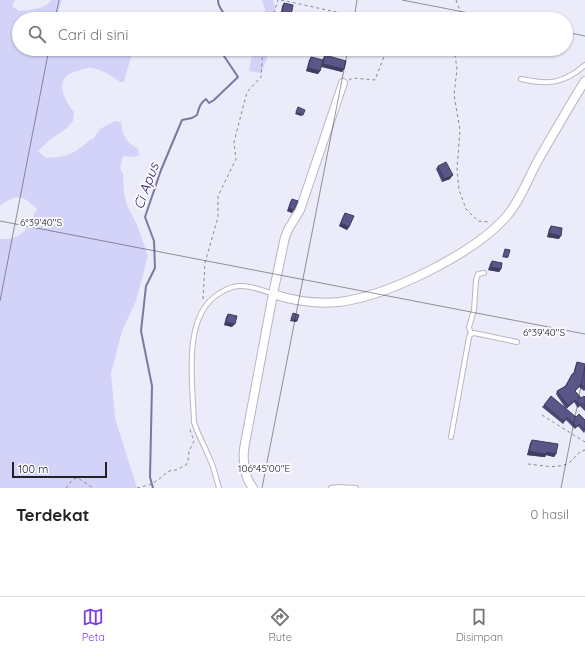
<!DOCTYPE html>
<html lang="id">
<meta charset="utf-8">
<style>
:root{--surface:#fff;--page:#f2f2f2;--text:#222;--muted:#767676;--line:#e0e0e0;--accent:#7c3aed}
body{margin:0;font-family:Quicksand,sans-serif;background:var(--page);color:var(--text)}
.scale{position:absolute;left:12px;bottom:10px;width:95px;box-sizing:border-box;padding-left:4px;border:2px solid #212126;border-top:0;font-size:11px;line-height:14px;white-space:nowrap;color:#212126;-webkit-text-stroke:3px #f9f9ff;paint-order:stroke}
.list{margin:0;padding:0;list-style:none}
h2{display:flex;justify-content:space-between;align-items:center;height:52px;margin:0;padding:0 16px;font-size:17px}
h2 small{font-size:13px;font-weight:400;color:var(--muted)}
.icon{flex:none;width:22px;height:22px;fill:none;stroke:currentColor;stroke-width:2;stroke-linecap:round;stroke-linejoin:round}
.map{position:relative;flex:none;width:585px;height:488px;overflow:hidden}
.search{position:absolute;background:var(--surface);box-shadow:0 1px 3px #0004;left:12px;right:12px;top:12px;height:44px;display:flex;align-items:center;gap:10px;box-sizing:border-box;padding:0 14px;border-radius:22px;color:var(--muted);font-size:15px}
.sheet{height:108px;background:var(--surface)}
nav{display:flex;justify-content:space-around;align-items:center;box-sizing:border-box;height:56px;border-top:1px solid var(--line);background:var(--surface);font-size:11px;color:var(--muted)}
nav a{display:grid;justify-items:center;gap:2px}
nav .on{color:var(--accent)}
.map>svg:first-child{display:block}
.green{fill:#d3d3f9}
.lines{fill:none;stroke-linecap:round;stroke-linejoin:round}
.stream{stroke:#7b79a0;stroke-width:2}
.service-casing{stroke:#b7b7c4;stroke-width:6}
.minor-casing{stroke:#b7b7c4;stroke-width:10}
.path{stroke:#898992;stroke-width:1;stroke-dasharray:3 3;stroke-linecap:butt}
.service{stroke:#fff;stroke-width:4}
.minor{stroke:#fff;stroke-width:8}
.wall{fill:#4d4b75}
.shaded-wall{fill:#3f3d5f}
.building{fill:#5a5788;stroke:#3f3d5f}
.ticks{fill:none;stroke:#212126;stroke-width:1;stroke-opacity:0.45}
.labels{text-anchor:middle;dominant-baseline:central;stroke-width:4;stroke-linejoin:round;paint-order:stroke}
.water-label{font-size:14px;font-style:italic;fill:#302666;stroke:#f9f9ff}
.ticks-label{font-size:10px;text-anchor:middle;fill:#212126;stroke:#f9f9ff;stroke-width:4;stroke-linejoin:round;paint-order:stroke}
</style>
<div class="map">
<svg width="585" height="488" viewBox="0 0 585 488">
<rect width="100%" height="100%" fill="#ebebf9"/>
<path class="green" d="M0 0H15L12 6 19 11C29 10 46 9 51 0H62L56 19H19V49H107C116 53 122 55 132 53L124 82H120C112 76 103 70 92 68 88 67 82 70 77 71 53 77 63 99 74 112L73 121 67 128 51 139 38 151 46 158C70 156 72 155 90 140L93 139 100 129 115 121 121 122C123 136 125 141 138 149L139 155 132 157 123 156 120 168 123 174 124 193 127 205 137 225 148 256 136 301 122 331 111 373 115 418 137 488H0V239C24 240 27 228 37 209 22 195 17 193 0 206Z
M262 0H273L278 19H266L265 10Z
M253 49H268L267 59 261 73 249 71Z"/>
<g class="lines">
<path class="stream" d="M218 0C218 10 225 11 227 19
M153 488 150 477 152 386 141 331 146 286 155 268 154 241 145 217 161 170 182 120 192 118 197 115C199 108 200 103 206 99L209 103 214 100 238 77 224 56 226 53 224 49"/>
<g class="service-casing">
<path id="service" d="M521 79C549 85 563 84 585 65
M471 334 469 327 474 310 476 280 478 274 484 273
M451 437 469 337 471 334 474 333 517 342
M219 488C216 478 214 467 209 457 204 445 198 435 194 422 193 385 181 315 220 293 226 289 232 286 240 286 251 286 263 290 273 294
M331 488 339 487 356 488"/>
</g>
<g class="minor-casing">
<path id="minor" d="M273 294 285 237 289 228 300 210 343 83
M253 488C244 477 243 462 244 449L273 294C294 301 317 304 339 302 388 296 473 254 506 217 519 202 527 182 536 164 552 136 568 108 585 81"/>
</g>
<path class="path" d="M281 0 350 15
M456 0 463 19
M359 17 364 19
M272 19 278 0
M457 49 455 55 457 69 454 95 460 130 457 169 459 190 466 209 478 221 490 222
M349 80 353 78 375 80 387 49
M203 299 205 263 218 217V196L236 159 234 142 247 92 261 77 263 49
M542 415 585 442
M528 464C540 465 559 470 570 462 576 457 576 453 585 450
M66 488 73 479 78 478 93 488
M137 488 149 485 158 480 169 471 176 470 186 465 188 461 189 451 194 441 190 430V428"/>
<use href="#service" class="service"/>
<use href="#minor" class="minor"/>
</g>
<path class="wall" d="M284 3 288 19 280 17 282 6Z
M325 55 344 69 342 72 321 67 320 71 318 74 306 71 309 60 311 57 322 60Z
M438 166 450 179 442 182 436 169Z
M292 199V213L287 211 290 202Z
M345 213 349 227 347 230 339 226 343 216Z
M551 226 559 239 547 237 549 229Z
M492 261 501 269 499 272 488 270 490 264Z
M228 314 232 327 224 325 226 317Z
M577 362 585 364V390L584 391 579 387 575 391 581 398 585 397V411L580 406 578 408 574 402 566 409 556 394 557 391 565 386 571 376 572 374H573L576 364Z
M544 405 585 420V431L584 433 578 426 575 429 566 420 563 424 542 407Z
M532 440 556 454 554 457 546 455 545 457 535 456 527 455 530 443Z"/>
<path class="shaded-wall" d="M282 14 291 16 288 19 280 17Z
M323 64 344 69 342 72 321 66Z
M308 68 320 71 318 74 306 71Z
M296 112 303 115 301 116 295 114Z
M453 175 450 179 442 182 444 179Z
M289 208 294 210 292 213 287 211Z
M341 223 349 227 347 230 339 226Z
M549 233 561 236 559 239 547 237Z
M503 256 508 257 507 258 502 257Z
M491 267 501 269 499 272 488 270Z
M291 319 297 321 296 322 290 321Z
M226 322 235 324 232 327 224 325Z
M575 400 574 402 566 409 568 406Z
M529 451 547 452 556 454 554 457 546 455 545 457 535 456 527 455Z"/>
<path class="building" d="M284 3 293 5 291 16 282 14Z
M351 13 359 15 358 19H349Z
M325 55 346 61 344 69 323 64Z
M311 57 323 60 320 71 308 68Z
M298 107 305 110 303 115 296 112Z
M446 162 453 175 444 179 438 166Z
M292 199 298 201 294 210 289 208Z
M345 213 354 216 349 227 341 223Z
M551 226 562 228 561 236 549 233Z
M505 249 510 250 508 257 503 256Z
M492 261 502 263 501 269 491 267Z
M293 313 299 315 297 321 291 319Z
M228 314 237 316 235 324 226 322Z
M577 362 585 364V388L581 384 575 391 581 398 584 396 585 397V406L582 403 580 405 575 400 568 406 557 391 566 386 572 374H574Z
M551 396 576 417 579 414 585 420V430L579 424 577 427 567 417 564 421 544 405Z
M532 440 558 444 556 454 547 452V454L537 453 529 451Z"/>
<path class="ticks" d="M402 0 500 19M55 19 59 0M354 19 357 0M566 32 585 36M0 221 585 334M0 301 49 49M262 488 348 49M561 488 585 366"/>
<g class="labels">
<g class="water-label">
<text transform="translate(146 186) rotate(-70)">Ci Apus</text>
</g>
</g>
<g class="ticks-label">
<text x="41" y="226">6°39'40"S</text>
<text x="544" y="336">6°39'40"S</text>
<text x="264" y="472">106°45'00"E</text>
</g>
</svg>
<div class="scale">100 m</div>
<div class="search"><svg class="icon" aria-label="search" viewBox="0 0 24 24"><circle cx="10" cy="10" r="6"/><path d="M15 15l6 6"/></svg>Cari di sini</div>
</div>
<section class="sheet">
<h2>Terdekat<small>0 hasil</small></h2>
<ul class="list">
</ul>
</section>
<nav>
<a class="on"><svg class="icon" aria-label="map" viewBox="0 0 24 24"><path d="M3 6l6-2 6 2 6-2v14l-6 2-6-2-6 2zM9 4v14M15 6v14"/></svg>Peta</a>
<a><svg class="icon" aria-label="directions" viewBox="0 0 24 24"><path d="M12 3l9 9-9 9-9-9zM9 14v-3h6M13 9l2 2-2 2"/></svg>Rute</a>
<a><svg class="icon" aria-label="saved" viewBox="0 0 24 24"><path d="M7 4h10v16l-5-4-5 4z"/></svg>Disimpan</a>
</nav>
